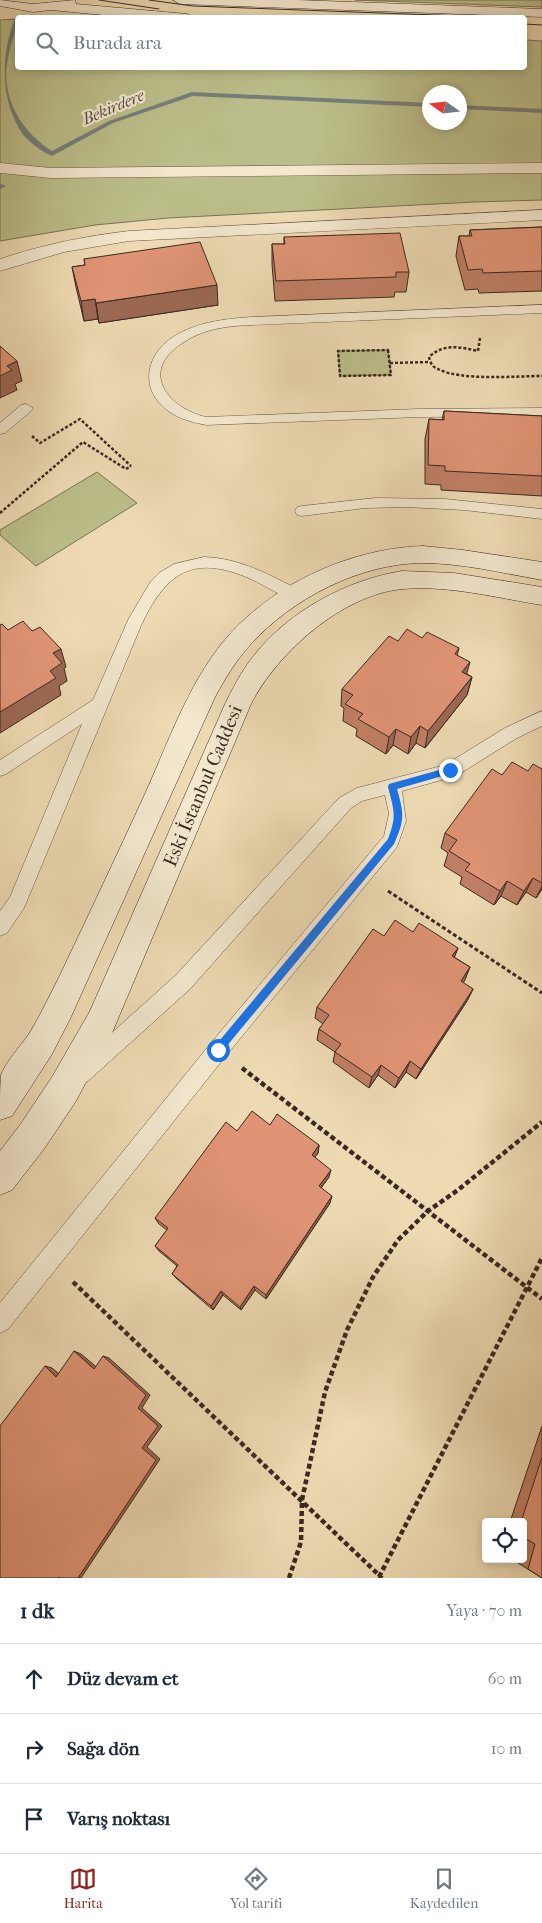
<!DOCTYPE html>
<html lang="tr">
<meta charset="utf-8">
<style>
:root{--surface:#fff;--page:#f2f2f3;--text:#1f2937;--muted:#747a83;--line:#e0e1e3;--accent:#8f2418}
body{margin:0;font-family:"IM FELL French Canon",serif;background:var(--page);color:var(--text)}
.controls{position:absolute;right:15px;bottom:15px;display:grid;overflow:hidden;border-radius:5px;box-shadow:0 2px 8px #0003}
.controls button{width:45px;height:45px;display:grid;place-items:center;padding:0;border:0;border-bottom:1px solid var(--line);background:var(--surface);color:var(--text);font:25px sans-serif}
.compass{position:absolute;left:422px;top:85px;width:45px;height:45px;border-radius:50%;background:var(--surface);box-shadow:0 2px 8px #0003;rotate:284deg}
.stop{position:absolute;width:15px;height:15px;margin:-11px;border:4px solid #1a73e8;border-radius:50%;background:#fff}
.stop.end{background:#1a73e8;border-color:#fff;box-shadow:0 1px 5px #0008}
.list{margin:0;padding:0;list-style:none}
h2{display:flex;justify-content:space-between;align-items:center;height:65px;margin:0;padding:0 20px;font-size:21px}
h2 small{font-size:16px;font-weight:400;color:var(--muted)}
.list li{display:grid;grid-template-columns:32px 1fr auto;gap:15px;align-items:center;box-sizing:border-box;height:70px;padding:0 20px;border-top:1px solid var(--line)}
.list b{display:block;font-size:19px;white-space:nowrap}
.list em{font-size:16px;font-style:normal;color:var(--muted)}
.icon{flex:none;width:28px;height:28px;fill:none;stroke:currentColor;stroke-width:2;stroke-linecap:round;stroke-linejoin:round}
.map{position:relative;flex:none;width:542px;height:1578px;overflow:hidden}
.search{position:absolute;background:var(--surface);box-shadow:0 2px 8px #0003;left:15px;right:15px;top:15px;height:55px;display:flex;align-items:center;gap:12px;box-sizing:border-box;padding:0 18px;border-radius:5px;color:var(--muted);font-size:19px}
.sheet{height:275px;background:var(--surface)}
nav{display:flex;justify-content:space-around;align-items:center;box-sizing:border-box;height:70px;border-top:1px solid var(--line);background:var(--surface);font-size:14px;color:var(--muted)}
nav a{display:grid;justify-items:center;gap:2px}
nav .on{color:var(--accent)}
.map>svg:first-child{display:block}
.green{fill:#bbbe8a;stroke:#7b7455;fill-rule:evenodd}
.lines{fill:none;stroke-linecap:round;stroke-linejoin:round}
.stream{fill:#767f7b;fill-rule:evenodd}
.service-casing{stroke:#685545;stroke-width:1}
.minor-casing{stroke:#685545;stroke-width:1}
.tertiary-casing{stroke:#685545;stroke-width:1}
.secondary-casing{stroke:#3b2920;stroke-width:1}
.path-far2{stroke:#3b2920;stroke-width:2.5;stroke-dasharray:3 2;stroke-linecap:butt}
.path-far1{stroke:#3b2920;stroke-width:3;stroke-dasharray:4 2.5;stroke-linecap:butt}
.path{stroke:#3b2920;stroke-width:4.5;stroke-dasharray:5 3;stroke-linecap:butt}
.service{fill:#f3e7ce;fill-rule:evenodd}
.minor{fill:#f3e7ce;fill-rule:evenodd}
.tertiary{fill:#f3e7ce;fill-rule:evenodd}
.secondary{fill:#f3e7ce;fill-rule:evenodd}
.tram{stroke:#3b2920;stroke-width:1}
.wall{fill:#c07f65;stroke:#3b2920}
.shaded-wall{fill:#9c6852;stroke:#3b2920}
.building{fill:#df9475;stroke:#3b2920}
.route{fill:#1a73e8}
.labels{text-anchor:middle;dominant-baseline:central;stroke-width:4.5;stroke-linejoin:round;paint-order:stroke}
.far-water-label{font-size:16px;font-style:italic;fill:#544d46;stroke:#f3e7ce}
.street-label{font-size:19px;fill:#3b2920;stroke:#f3e7ce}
</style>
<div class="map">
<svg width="542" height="1578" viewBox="0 0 542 1578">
<rect width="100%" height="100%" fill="#eddab3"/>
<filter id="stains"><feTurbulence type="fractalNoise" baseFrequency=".004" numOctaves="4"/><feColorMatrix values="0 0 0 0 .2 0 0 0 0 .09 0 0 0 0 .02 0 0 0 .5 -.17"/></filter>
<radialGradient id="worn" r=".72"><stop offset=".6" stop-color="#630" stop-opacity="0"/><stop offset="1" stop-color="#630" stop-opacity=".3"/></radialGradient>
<path class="green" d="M355 0H542V7Z
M17 19 18 68H524L525 40 542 41V200L474 202 168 218 95 225 0 241V20ZM430 92H460V122H430Z
M388 350 391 375 340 376 338 351Z
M97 472 137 503 36 566 0 535V530Z"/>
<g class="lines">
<path class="stream" d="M15 18H18C16 31 10 45 8 59 0 97 21 131 52 151L109 121 192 92 430 103V107L193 96 113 123 52 156C42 152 32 144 24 136 0 102 0 57 15 18Z
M460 105 542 109V113L460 109Z
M0 184 4 185 6 186 0 189Z"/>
<g class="service-casing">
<path id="service" d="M542 305V313L251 325C226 326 202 329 181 344 139 372 168 408 206 417L419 409 542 408V416L419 417 206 425C192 422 178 419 167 410 139 389 146 354 173 337 197 322 224 319 251 317Z
M26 404 33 408 31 411 5 433 0 434V423L21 405Z
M376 498 445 499 542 509V519L464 510 406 507 365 508 302 516 297 515 295 511 297 507 302 506Z
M204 557C240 558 270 575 301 591L304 595 301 599 296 601C280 596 266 586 251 579 192 553 165 573 140 628L24 908 7 933 0 936V911L10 897 82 724 6 774 0 776V760L93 700 129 618 151 581 159 573 174 564Z
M542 711V726L517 738 456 776 402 791 406 821 397 847 225 1057 8 1329 0 1333V1303L211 1043 384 836 389 814 385 795 362 801 351 808 190 989 88 1081 81 1084 74 1081 71 1074 74 1067 176 975 339 798 357 788 445 765 505 728Z"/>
</g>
<g class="minor-casing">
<path id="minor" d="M0 163 51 168 542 163V173L51 178 0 173Z"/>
</g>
<g class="tertiary-casing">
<path id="tertiary" d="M542 210V220L129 241 64 252 0 271V259C42 245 85 236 129 231Z"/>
</g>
<g class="secondary-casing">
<path id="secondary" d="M0 0 33 4 75 0 76 4 187 14 194 18H134L51 10 33 12 0 6Z
M173 0H297L542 9V17L180 4Z
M423 546 463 550 542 562V580C502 573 462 563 422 563 359 564 293 598 251 644 236 660 225 679 215 697L70 1019 52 1054 12 1116 0 1120C0 1110 0 1084 1 1075 7 1060 20 1047 29 1034 41 1014 51 993 61 973 89 914 117 855 144 796 172 735 194 664 246 618 293 575 360 548 423 546Z
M402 571 454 573 542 587V605C497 598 449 585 403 589 343 594 277 653 251 704L112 1033 76 1101 44 1149 12 1190 0 1195V1151L20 1125 52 1077 90 1011 225 704C233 688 241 672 252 658 287 612 346 580 402 571Z"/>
</g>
<path class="path-far2" d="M480 338 478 351C460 347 444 343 429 357 430 362 432 367 438 369 460 381 516 376 542 376
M388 350 391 375 340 376 338 351Z
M390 363 430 362
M32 436 40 443 80 419 131 466
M0 513 83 442 126 469 131 466"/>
<path class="path-far1" d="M388 891 542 993"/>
<path class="path" d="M242 1068 542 1299
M73 1282 382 1578
M379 1577 542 1258
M289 1578 301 1542 302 1500 325 1392 347 1330 373 1277 398 1240 428 1211 458 1190 542 1122"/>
<use href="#service" class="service"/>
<use href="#minor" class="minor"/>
<use href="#tertiary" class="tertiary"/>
<use href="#secondary" class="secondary"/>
<path class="tram" d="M99 0 159 9
M149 0 193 6 514 18
M524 24 542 25"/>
</g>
<path class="wall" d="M542 227V291L479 293 478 289 465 290 456 256 459 236H469L470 230Z
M284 237 409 272 406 292H395L394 297 275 301 272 264V244H284Z
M84 259 218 305 99 323 98 319 84 321 76 287 72 267 85 265Z
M444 411 542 416V496L441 490V485L425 484V439L429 419 442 420Z
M422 638 459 648 457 656 467 674 472 677 467 695 425 748 416 743 408 754 393 745 386 754 356 736 357 729 343 721 344 708 341 706 342 689 398 641Z
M542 769V889L536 898 526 892 517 905 501 896 494 905 460 884 462 877 444 866 448 853 441 848 445 833 502 775Z
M413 932 458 948 454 957 470 967 463 983 473 989 467 1001 416 1079 406 1072 395 1088 378 1075 369 1088 333 1062 335 1052 317 1040 319 1029 323 1024 315 1018 317 1007 384 936Z
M270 1125 319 1145 318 1153 315 1157 329 1177 321 1188 330 1203 266 1299 255 1290 241 1310 223 1295 213 1310 176 1278 172 1274 177 1266 159 1251 155 1246 167 1230 159 1224 155 1218 237 1131Z
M542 1426V1578L518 1563 519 1559H523V1546L525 1539 523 1538V1522H510Z"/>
<path class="shaded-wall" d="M217 285 218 305 99 323 96 303Z
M95 299 98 319 84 321 81 301Z
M17 361 22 381 15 384 17 390 0 398V376L7 366Z
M61 649 66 667 64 668 67 681 59 686 61 695 0 733V712L50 671 53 653Z
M470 662 465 680 462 672Z
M472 677 467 695 425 748 428 731Z
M420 726 416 743 408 754 411 737Z
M396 729 393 745 386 754 389 737Z
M533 878 526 892 517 905 524 891Z
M507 881 501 896 494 905 500 891Z
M542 886V889L536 898Z
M458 948 453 961 452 956Z
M470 967 465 980 456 994 461 981Z
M473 989 467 1001 416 1079 421 1069Z
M410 1061 406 1072 395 1088 399 1078Z
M381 1065 378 1075 369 1088 372 1077Z
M319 1145 318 1153 311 1163 312 1155Z
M331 1170 329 1177 317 1193 319 1186Z
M332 1196 330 1203 266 1299V1295Z
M254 1286 255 1290 241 1310 240 1307Z
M221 1291 223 1295 213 1310 211 1306Z
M74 1351 81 1354 100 1370 94 1369Z
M103 1356 109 1358 150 1395 142 1408 162 1426 147 1447 160 1459 81 1578H78L142 1448 138 1408Z
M45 1366 52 1368 64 1378 56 1377Z"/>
<path class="building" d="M542 227V271L483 273 482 269 468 270 459 236H472L470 230Z
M400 233 409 272H396V277L276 281 272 244H285L284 237Z
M200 242 217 285 96 303 95 299 81 301 72 267 85 265 84 259Z
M0 346 17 361 7 366 12 370 0 376Z
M444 411 542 416V476L445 471V466L428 465 429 419 444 420Z
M23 621 32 631 40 627 61 649 53 653 62 663 50 671 56 678 0 712V625L2 624 8 630Z
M407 629 422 638 427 632 459 648 455 654 470 662 462 672 472 677 428 731 420 726 411 737 396 729 389 737 358 719 363 714 345 704 353 695 342 689 389 636 398 641Z
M512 762 528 771 533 764 542 769V883L533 878 524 891 507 881 500 891 465 870 470 864 449 851 457 840 445 833 492 769 502 775Z
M395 920 413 932 419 923 458 948 452 956 470 967 461 981 473 989 421 1069 410 1061 399 1078 381 1065 372 1077 335 1052 341 1044 319 1029 329 1015 317 1007 373 929 384 936Z
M252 1111 270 1125 277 1114 319 1145 312 1155 331 1170 319 1186 332 1196 266 1295 254 1286 240 1307 221 1291 211 1306 172 1274 178 1265 155 1246 168 1228 155 1218 226 1122 237 1131Z
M74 1351 94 1369 103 1356 146 1395 138 1408 158 1426 142 1448 156 1460 78 1578H60L59 1577 58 1578H0V1426L45 1366 56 1377Z
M542 1457V1578L528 1569 535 1544 523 1537V1522H521Z"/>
<path class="route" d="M450 767 453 768V773L397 789C404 814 405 819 394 844L221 1053H215V1046L388 839C397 815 394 811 388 787L389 784Z"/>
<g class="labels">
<g class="far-water-label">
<text transform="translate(113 107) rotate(-23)">Bekirdere</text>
</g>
<g class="street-label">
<text transform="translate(203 786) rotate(-67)">Eski İstanbul Caddesi</text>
</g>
</g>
<rect width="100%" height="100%" filter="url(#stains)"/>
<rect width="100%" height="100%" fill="url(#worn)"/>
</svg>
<div class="controls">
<button><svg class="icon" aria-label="locate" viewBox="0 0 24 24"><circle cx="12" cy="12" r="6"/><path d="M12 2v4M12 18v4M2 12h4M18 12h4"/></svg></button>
</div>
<svg class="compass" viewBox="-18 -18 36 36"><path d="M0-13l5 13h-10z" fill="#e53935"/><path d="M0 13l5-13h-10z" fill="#747a83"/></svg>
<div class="stop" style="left:218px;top:1050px"></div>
<div class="stop end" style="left:450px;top:770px"></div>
<div class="search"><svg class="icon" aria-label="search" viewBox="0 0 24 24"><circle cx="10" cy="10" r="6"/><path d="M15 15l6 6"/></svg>Burada ara</div>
</div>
<section class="sheet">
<h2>1 dk<small>Yaya · 70 m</small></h2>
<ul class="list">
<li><svg class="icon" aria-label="ahead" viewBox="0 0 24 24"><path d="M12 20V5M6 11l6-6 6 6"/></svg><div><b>Düz devam et</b></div><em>60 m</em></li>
<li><svg class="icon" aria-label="right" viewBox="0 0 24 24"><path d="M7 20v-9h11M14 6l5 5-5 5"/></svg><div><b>Sağa dön</b></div><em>10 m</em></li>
<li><svg class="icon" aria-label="arrive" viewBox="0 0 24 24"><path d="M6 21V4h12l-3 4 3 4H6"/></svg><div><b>Varış noktası</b></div></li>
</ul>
</section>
<nav>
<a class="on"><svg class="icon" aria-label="map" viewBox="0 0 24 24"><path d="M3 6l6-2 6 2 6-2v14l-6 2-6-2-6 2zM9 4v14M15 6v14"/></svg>Harita</a>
<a><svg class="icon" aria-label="directions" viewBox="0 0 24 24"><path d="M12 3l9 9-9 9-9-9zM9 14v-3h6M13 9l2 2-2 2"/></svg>Yol tarifi</a>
<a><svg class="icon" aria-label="saved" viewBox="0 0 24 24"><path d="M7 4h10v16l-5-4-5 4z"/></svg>Kaydedilen</a>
</nav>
